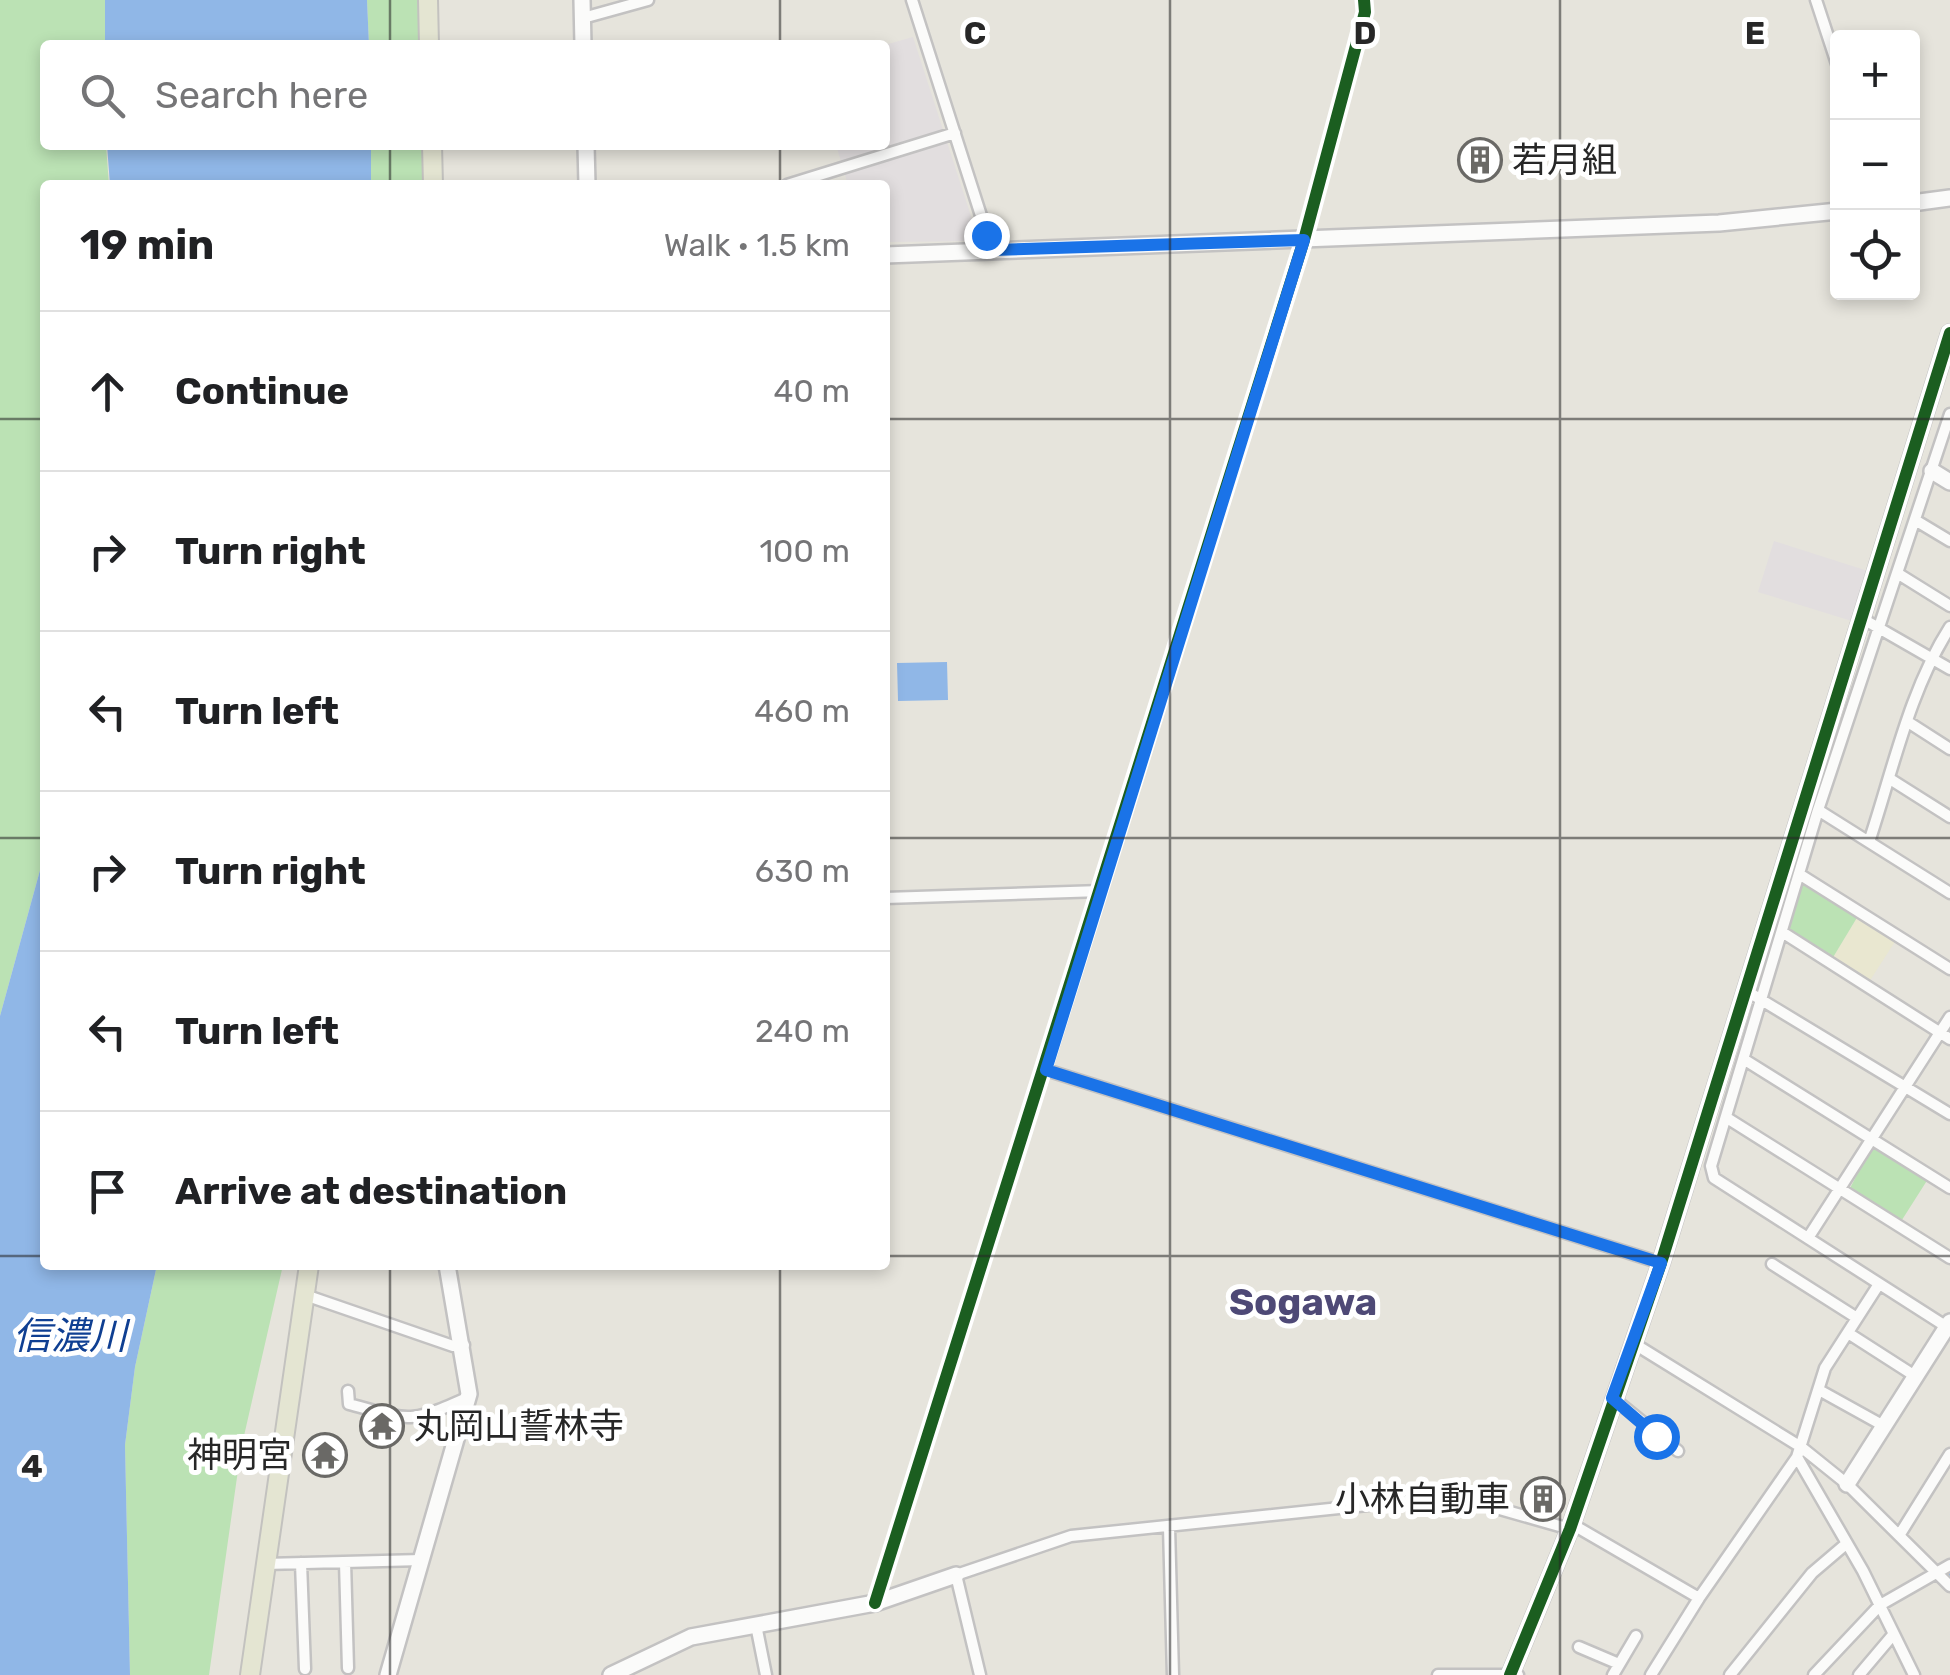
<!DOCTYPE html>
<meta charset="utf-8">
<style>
:root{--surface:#fff;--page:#f6f6f6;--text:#202124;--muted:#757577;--line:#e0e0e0}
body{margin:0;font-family:Rubik,"Noto Sans JP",sans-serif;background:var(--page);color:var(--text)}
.controls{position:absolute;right:30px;top:30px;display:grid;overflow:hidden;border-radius:10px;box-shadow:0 5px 15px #0003}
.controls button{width:90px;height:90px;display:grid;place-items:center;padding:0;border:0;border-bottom:2px solid var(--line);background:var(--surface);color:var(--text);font:50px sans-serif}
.stop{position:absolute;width:30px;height:30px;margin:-22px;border:8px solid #1a73e8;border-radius:50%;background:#fff}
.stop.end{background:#1a73e8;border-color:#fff;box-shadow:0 2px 10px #0008}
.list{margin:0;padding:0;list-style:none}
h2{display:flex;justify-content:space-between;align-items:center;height:130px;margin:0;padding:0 40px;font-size:42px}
h2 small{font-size:32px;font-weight:400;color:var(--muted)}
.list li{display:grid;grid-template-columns:65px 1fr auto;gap:30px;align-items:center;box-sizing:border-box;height:160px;padding:0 40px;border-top:2px solid var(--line)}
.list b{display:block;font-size:38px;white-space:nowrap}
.list em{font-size:32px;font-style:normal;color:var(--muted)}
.icon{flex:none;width:55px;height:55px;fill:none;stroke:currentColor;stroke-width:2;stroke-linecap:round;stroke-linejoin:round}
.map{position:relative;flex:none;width:1950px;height:1675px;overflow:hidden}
.search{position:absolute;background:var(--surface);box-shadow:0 5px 15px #0003;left:40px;top:40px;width:850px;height:110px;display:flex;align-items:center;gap:25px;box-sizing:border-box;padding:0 35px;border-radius:10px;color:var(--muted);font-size:38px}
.panel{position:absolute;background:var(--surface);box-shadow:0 5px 15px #0003;left:40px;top:180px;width:850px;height:1090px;border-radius:10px}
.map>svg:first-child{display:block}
.industrial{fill:#e2dedf}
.education{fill:#e9e7d0}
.green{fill:#bbe2b4}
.water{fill:#90b7e7}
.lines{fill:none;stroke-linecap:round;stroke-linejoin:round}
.canal{stroke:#90b7e7;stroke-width:10}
.street-casing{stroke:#c3c2c2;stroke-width:15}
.secondary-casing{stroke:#c3c2c2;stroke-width:20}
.primary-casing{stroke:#c3c2bf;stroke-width:22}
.street{stroke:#fbfbfa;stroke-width:10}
.secondary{stroke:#fbfbfa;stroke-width:15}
.primary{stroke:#e4e5d2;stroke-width:18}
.cycleway-casing{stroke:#fff;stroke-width:19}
.cycleway{stroke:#1b5e20;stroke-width:12}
.route{stroke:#1a73e8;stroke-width:12}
.grid{fill:none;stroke:#272727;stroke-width:2.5;stroke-opacity:0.55}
.labels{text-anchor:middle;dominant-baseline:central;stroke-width:10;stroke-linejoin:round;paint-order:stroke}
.poi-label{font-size:35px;fill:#272727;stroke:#fff;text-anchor:start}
.neighbourhood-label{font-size:38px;font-weight:bold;fill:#4e4976;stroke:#fff}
.water-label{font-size:38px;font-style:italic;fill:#0f3f92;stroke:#fff}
.grid-label{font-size:32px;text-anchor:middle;font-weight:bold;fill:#272727;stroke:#fff;stroke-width:10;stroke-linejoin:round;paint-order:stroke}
</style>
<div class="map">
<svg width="1950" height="1675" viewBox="0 0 1950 1675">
<rect width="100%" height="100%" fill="#e6e4dc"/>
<path class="industrial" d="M913 37 979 241 885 242V185H848L836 145H885V45Z
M1774 541 1871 572 1855 622 1758 592Z"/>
<path class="education" d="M1858 916 1896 940 1869 982 1832 959Z"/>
<path class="green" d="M0 0H105V45H45V145H106L109 185H45V852L0 1016Z
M367 0H421L422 45H369Z
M371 145H425L426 185H371Z
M1806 883 1858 916 1832 959 1787 928 1800 884Z
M1871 1148H1881L1928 1179 1900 1223 1849 1190Z
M157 1265H283L241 1449 209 1675H130L125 1445 135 1367Z"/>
<path class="water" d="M105 0H367L369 45H105Z
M107 145H371V185H110Z
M947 662 948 700 898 701 897 663Z
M45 852V1265H157L135 1367 125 1445 130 1675H0V1016Z"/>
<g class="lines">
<path class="canal" d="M1948 1575 1950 1577"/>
<g class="street-casing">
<path id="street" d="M912 0 992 250
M1816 0 1838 67
M583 18 648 0
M787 185 955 133
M1950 414 1818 810 1711 1166 1714 1178 1950 1329
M1915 520 1950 541
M1897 573 1950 606
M1863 619 1950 669
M1908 722 1950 749
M1890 779 1950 817
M1818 810 1950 893
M1869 842C1893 770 1909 691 1950 627
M1799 874 1950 969
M885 898 1101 891
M1782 932 1950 1039
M1745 990 1950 1114
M1745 1060 1950 1188
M1046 1070 1661 1263
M1727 1118 1950 1258
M1808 1238 1950 1017
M1772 1264 1857 1318
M1879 1284 1825 1368 1797 1457 1863 1571 1914 1675
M305 1295 453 1346 464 1345
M1848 1333 1915 1376
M1633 1343 1801 1447 1847 1484 1950 1586
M1819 1390 1884 1426
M348 1391 349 1404C412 1421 408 1424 469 1397
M1613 1398 1678 1451
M1570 1523 1699 1598 1797 1457
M1169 1527 1173 1675
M1900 1534 1950 1454
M345 1562 348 1668
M301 1563 305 1669
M265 1564 422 1560
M875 1603 1304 240 1365 12 1364 0
M756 1625 766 1675
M1579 1647 1619 1664
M980 1675 956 1575 1071 1536 1454 1496 1570 1529
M1438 1675H1518
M1613 1675 1636 1636
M1651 1675 1699 1598
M1730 1675 1812 1573 1846 1544
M1814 1675 1880 1605 1950 1565
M1859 1675 1892 1636"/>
</g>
<g class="secondary-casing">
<path id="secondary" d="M582 0 583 45
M586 145 587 185
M1912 203 1950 198
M885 255 1719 223 1838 211
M1932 471 1950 482
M1847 1484 1950 1322
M388 1675 469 1394 447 1265
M611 1675 691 1637 875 1603 956 1575
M1510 1675 1570 1529 1661 1263 1950 333"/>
</g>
<g class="primary-casing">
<path id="primary" d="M428 0 429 45
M432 145 433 185
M250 1675 309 1265"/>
</g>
<use href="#street" class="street"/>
<use href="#secondary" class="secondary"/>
<use href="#primary" class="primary"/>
<g class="cycleway-casing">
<path id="cycleway" d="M875 1603 1304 240 1365 12 1364 0
M1510 1675 1570 1529 1661 1263 1950 333"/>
</g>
<use href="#cycleway" class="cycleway"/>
</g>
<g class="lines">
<path class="route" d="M986 235 992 250 1304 240 1046 1070 1661 1263 1612 1398 1656 1436"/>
</g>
<path class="grid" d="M390 0V45M780 0V45M1170 0V1675M1560 0V1675M390 145V185M780 145V185M0 419H45M885 419H1950M0 838H45M885 838H1950M0 1256H45M885 1256H1950M390 1265V1675M780 1265V1675"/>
<defs>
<g id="building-ring" transform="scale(2.25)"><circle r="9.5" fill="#fff" stroke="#6a6966" stroke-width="1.5"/><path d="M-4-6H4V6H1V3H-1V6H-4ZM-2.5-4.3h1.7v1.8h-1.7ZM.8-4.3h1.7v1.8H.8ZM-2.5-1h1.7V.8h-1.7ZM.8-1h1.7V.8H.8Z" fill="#6a6966"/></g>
<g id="temple-ring" transform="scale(2.25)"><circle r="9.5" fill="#fff" stroke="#6a6966" stroke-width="1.5"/><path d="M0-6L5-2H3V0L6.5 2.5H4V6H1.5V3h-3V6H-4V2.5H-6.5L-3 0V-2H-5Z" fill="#6a6966"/></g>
</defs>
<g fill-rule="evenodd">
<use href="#building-ring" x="1480" y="160"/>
<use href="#temple-ring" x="382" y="1426"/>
<use href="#temple-ring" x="325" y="1455"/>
<use href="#building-ring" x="1543" y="1499"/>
</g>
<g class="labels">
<g class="poi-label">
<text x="1512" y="160">若月組</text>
<text x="414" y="1426">丸岡山誓林寺</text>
<text x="292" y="1455" text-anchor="end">神明宮</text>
<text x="1510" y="1499" text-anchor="end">小林自動車</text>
</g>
<g class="neighbourhood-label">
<text x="1303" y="1302">Sogawa</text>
</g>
<g class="water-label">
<text x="70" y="1336">信濃川</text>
</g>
</g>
<g class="grid-label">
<text x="975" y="44">C</text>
<text x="1365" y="44">D</text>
<text x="1755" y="44">E</text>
<text x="32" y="1477">4</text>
</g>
</svg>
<div class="controls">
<button>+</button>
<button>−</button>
<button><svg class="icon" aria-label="locate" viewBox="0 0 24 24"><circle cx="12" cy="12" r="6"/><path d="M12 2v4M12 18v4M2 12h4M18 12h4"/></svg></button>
</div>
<div class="stop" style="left:1656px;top:1436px"></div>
<div class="stop end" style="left:986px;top:235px"></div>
<div class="search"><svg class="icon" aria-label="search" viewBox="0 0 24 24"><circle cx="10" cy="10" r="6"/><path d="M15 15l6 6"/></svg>Search here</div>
<section class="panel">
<h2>19 min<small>Walk · 1.5 km</small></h2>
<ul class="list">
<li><svg class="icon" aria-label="ahead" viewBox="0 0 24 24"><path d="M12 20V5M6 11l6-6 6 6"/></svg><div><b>Continue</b></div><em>40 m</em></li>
<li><svg class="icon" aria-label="right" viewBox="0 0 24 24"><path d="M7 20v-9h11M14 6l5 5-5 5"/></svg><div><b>Turn right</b></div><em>100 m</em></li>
<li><svg class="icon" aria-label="left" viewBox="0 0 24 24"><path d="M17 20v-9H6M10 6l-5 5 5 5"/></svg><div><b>Turn left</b></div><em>460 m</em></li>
<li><svg class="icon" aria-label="right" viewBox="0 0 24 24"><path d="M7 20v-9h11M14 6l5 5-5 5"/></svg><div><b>Turn right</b></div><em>630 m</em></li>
<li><svg class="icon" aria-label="left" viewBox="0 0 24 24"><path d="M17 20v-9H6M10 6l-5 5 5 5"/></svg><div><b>Turn left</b></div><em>240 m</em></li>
<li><svg class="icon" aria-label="arrive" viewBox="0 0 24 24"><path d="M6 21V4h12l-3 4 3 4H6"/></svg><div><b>Arrive at destination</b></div></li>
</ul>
</section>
</div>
